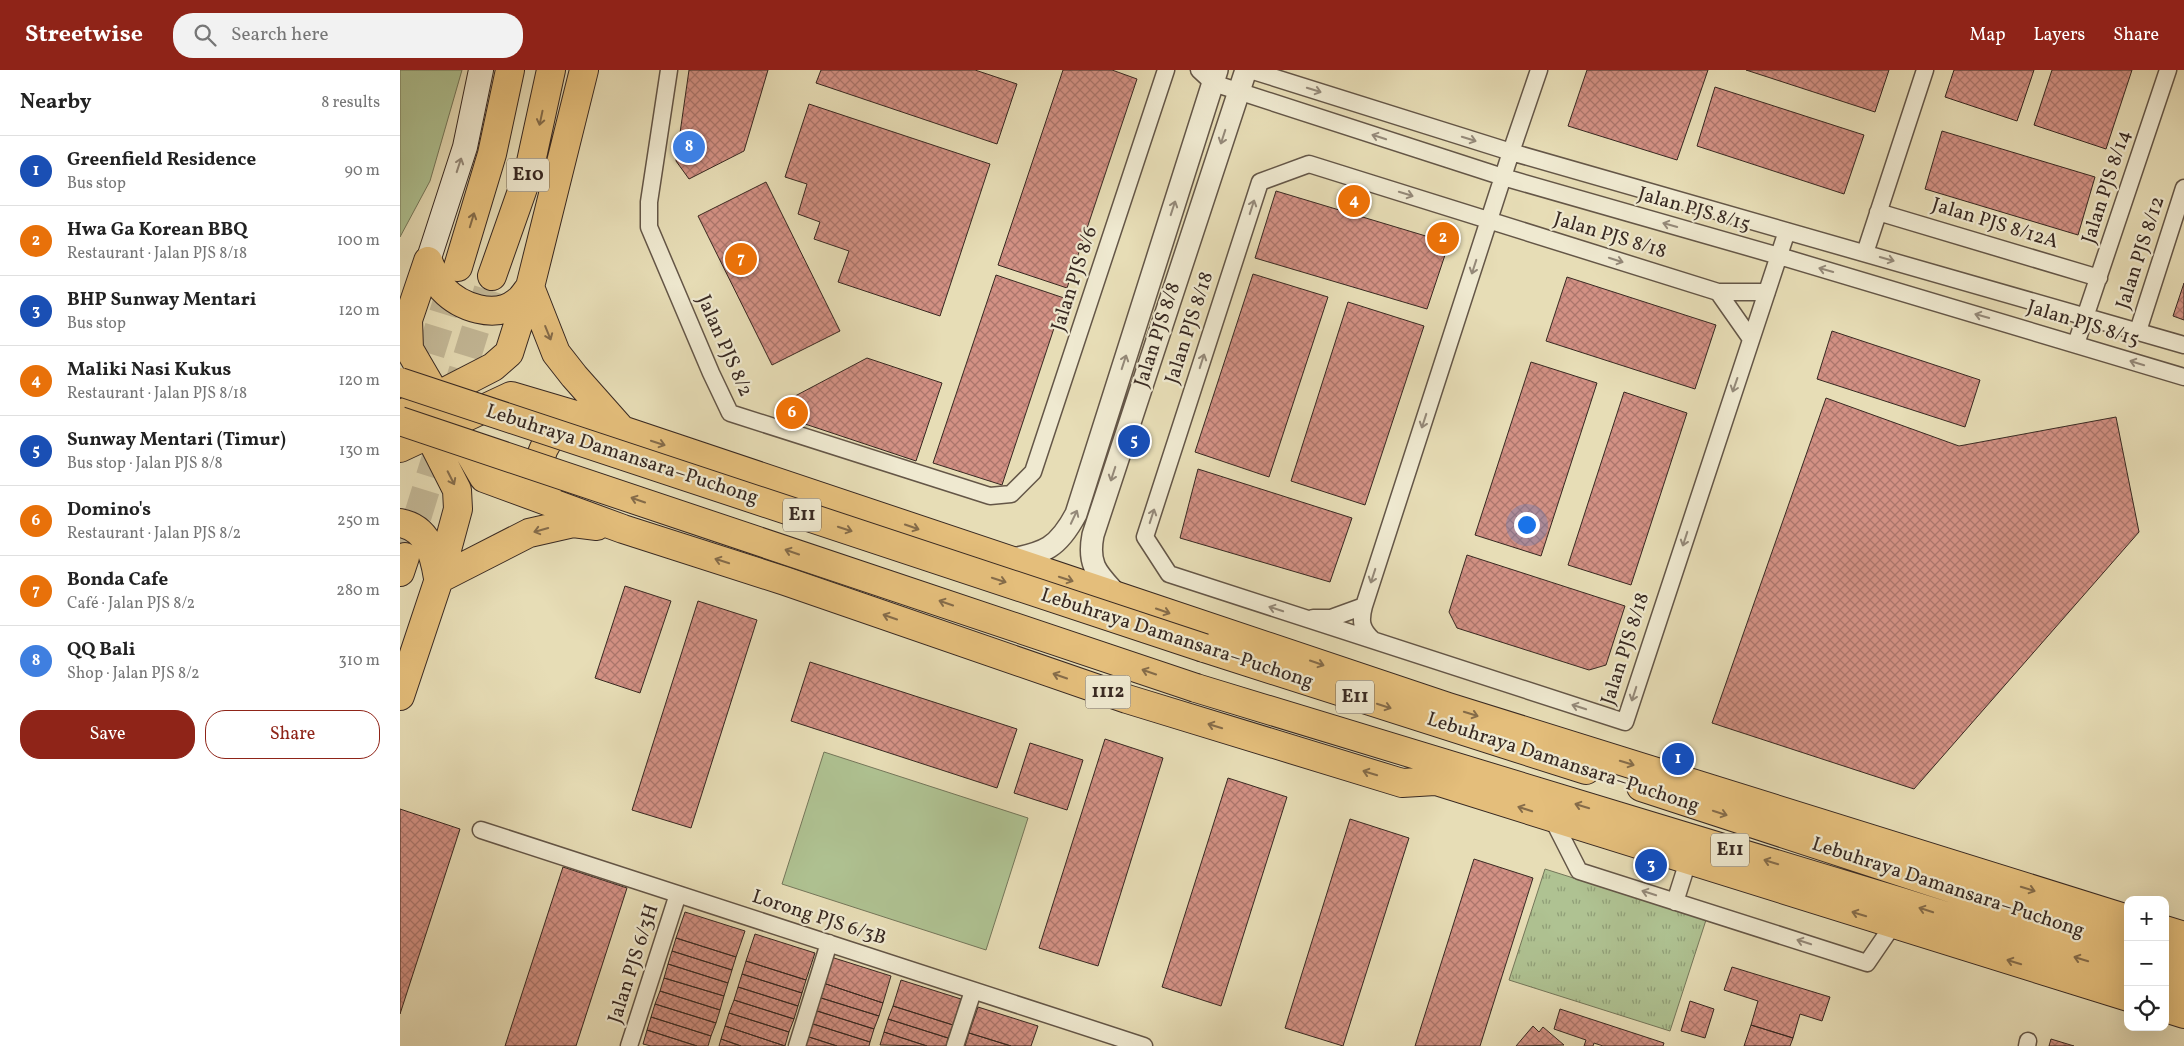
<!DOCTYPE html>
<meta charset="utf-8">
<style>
:root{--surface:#fff;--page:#f2f2f2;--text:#222;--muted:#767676;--line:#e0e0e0;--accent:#8f2418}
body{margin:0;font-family:Vollkorn,serif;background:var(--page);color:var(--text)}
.controls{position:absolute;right:15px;bottom:15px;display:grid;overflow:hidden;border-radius:10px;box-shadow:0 5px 20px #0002}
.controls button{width:45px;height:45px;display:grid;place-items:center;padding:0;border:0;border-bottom:1px solid var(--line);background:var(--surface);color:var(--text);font:25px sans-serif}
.you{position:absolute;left:1126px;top:454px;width:18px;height:18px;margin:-12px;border:4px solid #fff;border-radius:50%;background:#1a73e8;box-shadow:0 0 0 8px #1a73e833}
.badge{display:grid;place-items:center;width:32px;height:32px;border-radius:50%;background:var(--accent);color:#fff;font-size:16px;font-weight:700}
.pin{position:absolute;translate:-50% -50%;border:2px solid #fff;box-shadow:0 1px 5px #0006}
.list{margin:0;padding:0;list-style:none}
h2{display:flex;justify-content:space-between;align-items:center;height:65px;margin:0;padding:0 20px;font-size:21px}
h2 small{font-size:16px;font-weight:400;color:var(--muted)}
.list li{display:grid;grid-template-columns:32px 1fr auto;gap:15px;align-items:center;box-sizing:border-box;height:70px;padding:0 20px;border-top:1px solid var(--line)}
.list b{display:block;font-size:19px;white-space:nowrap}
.list p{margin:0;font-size:16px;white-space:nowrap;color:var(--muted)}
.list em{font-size:16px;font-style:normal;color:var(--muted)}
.actions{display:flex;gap:10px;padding:15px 20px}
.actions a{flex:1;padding:11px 0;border:1px solid var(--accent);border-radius:20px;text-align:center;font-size:18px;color:var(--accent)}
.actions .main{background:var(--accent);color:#fff}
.icon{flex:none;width:28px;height:28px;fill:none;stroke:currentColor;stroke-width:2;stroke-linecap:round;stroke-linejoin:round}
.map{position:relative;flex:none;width:1784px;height:976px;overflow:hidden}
header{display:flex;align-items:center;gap:30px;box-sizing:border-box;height:70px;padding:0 25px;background:var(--accent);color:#fff}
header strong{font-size:24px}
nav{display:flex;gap:28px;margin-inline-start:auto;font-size:18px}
.search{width:350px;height:45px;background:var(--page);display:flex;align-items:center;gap:12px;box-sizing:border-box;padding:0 18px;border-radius:20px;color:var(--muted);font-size:19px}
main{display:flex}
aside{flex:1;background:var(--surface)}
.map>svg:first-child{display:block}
.grass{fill:url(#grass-tufts);stroke:#74765a}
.park{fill:#afc292;stroke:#74765a}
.building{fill:url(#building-cross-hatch);stroke:#382922}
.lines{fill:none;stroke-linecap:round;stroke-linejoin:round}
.motorway-tunnel{stroke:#c4b998;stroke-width:28;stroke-dasharray:28 14;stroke-linecap:butt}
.minor-casing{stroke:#645647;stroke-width:19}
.tertiary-casing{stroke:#645647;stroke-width:24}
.secondary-casing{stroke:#382922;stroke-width:26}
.motorway-casing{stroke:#382922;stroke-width:30}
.minor{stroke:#efe9d0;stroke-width:16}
.tertiary{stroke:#efe9d0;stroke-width:21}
.secondary{stroke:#efe9d0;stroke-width:24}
.motorway{stroke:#e4be7b;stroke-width:28}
.motorway-bridge-casing{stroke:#382922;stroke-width:30;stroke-linecap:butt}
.motorway-bridge{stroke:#e4be7b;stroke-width:28}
.oneway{stroke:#948979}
.oneway2{stroke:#856c4a}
.labels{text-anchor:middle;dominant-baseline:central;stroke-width:4.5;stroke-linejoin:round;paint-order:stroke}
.shield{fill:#efe9d0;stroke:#6f6356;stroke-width:1}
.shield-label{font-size:19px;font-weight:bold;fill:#382922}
.street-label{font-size:20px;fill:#382922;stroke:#efe9d0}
</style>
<header>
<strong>Streetwise</strong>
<div class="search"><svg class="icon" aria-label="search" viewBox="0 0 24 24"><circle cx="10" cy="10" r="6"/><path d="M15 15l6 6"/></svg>Search here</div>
<nav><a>Map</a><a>Layers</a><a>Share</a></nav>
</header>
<main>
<aside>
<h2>Nearby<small>8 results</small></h2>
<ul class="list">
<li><span class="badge" style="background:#1a4fb4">1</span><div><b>Greenfield Residence</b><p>Bus stop</p></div><em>90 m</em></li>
<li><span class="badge" style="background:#e8710a">2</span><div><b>Hwa Ga Korean BBQ</b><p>Restaurant · Jalan PJS 8/18</p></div><em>100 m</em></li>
<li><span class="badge" style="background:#1a4fb4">3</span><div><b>BHP Sunway Mentari</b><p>Bus stop</p></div><em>120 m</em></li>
<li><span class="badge" style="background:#e8710a">4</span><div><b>Maliki Nasi Kukus</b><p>Restaurant · Jalan PJS 8/18</p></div><em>120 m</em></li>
<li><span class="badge" style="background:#1a4fb4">5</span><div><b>Sunway Mentari (Timur)</b><p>Bus stop · Jalan PJS 8/8</p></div><em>130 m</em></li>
<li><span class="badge" style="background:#e8710a">6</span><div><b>Domino's</b><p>Restaurant · Jalan PJS 8/2</p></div><em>250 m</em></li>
<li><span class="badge" style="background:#e8710a">7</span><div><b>Bonda Cafe</b><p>Café · Jalan PJS 8/2</p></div><em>280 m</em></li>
<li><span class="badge" style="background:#3f7fe0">8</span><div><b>QQ Bali</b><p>Shop · Jalan PJS 8/2</p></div><em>310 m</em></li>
</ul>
<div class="actions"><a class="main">Save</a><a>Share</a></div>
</aside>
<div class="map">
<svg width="1784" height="976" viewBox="0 0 1784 976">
<defs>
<pattern id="grass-tufts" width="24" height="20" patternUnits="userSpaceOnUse" patternTransform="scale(1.25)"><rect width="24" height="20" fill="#afc292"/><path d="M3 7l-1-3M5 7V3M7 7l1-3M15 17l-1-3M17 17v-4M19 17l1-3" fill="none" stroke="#8f9e77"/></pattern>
<pattern id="building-cross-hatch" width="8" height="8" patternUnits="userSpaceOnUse" patternTransform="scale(1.25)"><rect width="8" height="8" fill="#d39184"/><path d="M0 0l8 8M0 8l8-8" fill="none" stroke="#ac766c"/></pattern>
</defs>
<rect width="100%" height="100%" fill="#e7ddb6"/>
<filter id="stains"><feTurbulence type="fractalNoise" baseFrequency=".004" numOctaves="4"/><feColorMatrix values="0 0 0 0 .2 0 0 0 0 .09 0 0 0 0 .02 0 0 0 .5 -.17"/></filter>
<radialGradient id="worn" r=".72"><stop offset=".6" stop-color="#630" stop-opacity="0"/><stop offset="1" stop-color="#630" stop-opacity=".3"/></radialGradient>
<path class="grass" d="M1145 799 1306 850 1270 961 1109 910Z"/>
<path class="park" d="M0 0H62L30 111 0 167Z
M424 682 628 748 586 880 382 814Z"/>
<path class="building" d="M289 0H368L344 81 289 109 276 91Z
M421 0H575L617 14 597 74 416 13Z
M663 0H712L737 9 667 218 598 195Z
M1187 0H1308L1277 90 1168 56Z
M1346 0H1489L1475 42Z
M1554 0H1634L1617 51 1545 27Z
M1652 0H1732L1706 79 1634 55Z
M1315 17 1464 65 1444 124 1297 76Z
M409 34 590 94 540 246 438 212 449 181 414 169 420 152 398 144 407 114 385 107Z
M1542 61 1695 107 1678 165 1525 119Z
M366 112 440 261 372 295 298 146Z
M876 121 1049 173 1027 239 855 188Z
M853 204 928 227 869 407 795 382Z
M596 205 664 228 602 415 533 393Z
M1167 207 1316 255 1295 319 1146 271Z
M1784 213V250L1773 246Z
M948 232 1024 256 965 435 891 411Z
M1432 261 1580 310 1565 357 1417 309Z
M467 288 542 313 516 391 375 344 380 334Z
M1131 292 1197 313 1141 486 1075 465Z
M1224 322 1287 343 1231 515 1168 495Z
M1426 328 1559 376 1716 347 1739 462 1514 719 1312 653Z
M798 399 952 448 930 512 780 468Z
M1067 485 1225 536 1206 595 1189 600 1057 558 1049 542Z
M225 516 271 531 240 623 195 608Z
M298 531 357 550 291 758 232 740Z
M410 592 617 659 597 718 391 651Z
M705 669 763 688 698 896 639 878Z
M630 673 683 690 667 740 614 723Z
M828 708 887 727 821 936 762 917Z
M0 739 60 759 0 944Z
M950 749 1009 768 943 976 885 958Z
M1074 789 1133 808 1080 976H1015Z
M163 797 227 818 176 976H105Z
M285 842 345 861 336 887 276 868Z
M355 864 415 883 406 910 346 891Z
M276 868 336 887 332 900 272 881Z
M272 881 332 900 328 913 268 894Z
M431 887 491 906 483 933 423 913Z
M346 891 406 910 402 923 342 904Z
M268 894 328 913 324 926 264 908Z
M1332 897 1430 927 1422 951 1400 944 1393 968 1351 955 1358 931 1324 920Z
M342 904 402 923 398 936 338 917Z
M264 908 324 926 320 940 260 921Z
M501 910 561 929 553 955 493 936Z
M423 913 483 933 479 946 418 927Z
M338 917 398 936 394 949 334 930Z
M260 921 320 940 316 953 255 934Z
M418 927 479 946 474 959 414 940Z
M334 930 394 949 389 962 329 943Z
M1290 931 1314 939 1305 968 1281 961Z
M255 934 316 953 311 966 251 947Z
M493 936 553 955 548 968 488 949Z
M578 937 638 956 631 976H611L569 963Z
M1160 939 1264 973 1263 976H1203L1194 973 1193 976H1184L1186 970 1154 959Z
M414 940 474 959 470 972 410 953Z
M329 943 389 962 385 976 325 956Z
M251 947 311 966 308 976H297L247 960Z
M488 949 548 968 546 976H527L484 962Z
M410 953 470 972 469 976H437L406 966Z
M1351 955 1393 968 1390 976H1344Z
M325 956 385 976H341L321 969Z
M1133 956 1139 962 1143 957 1164 975 1116 976Z
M247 960 297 976H251L243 974Z
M484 962 527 976 480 975Z
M569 963 611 976H565Z
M406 966 437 976H403Z
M321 969 341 976H319Z
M1651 969 1674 976H1649Z"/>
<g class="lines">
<path class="motorway-tunnel" d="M18 324 56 202
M5 487 92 206"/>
<g class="minor-casing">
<path id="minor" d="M269 0 249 132V157L311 303 330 343 590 426 611 424 633 402 766 0
M799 0 813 13 1103 107 1379 186 1784 307
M850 0 1111 82 1784 275
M1478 142 1699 208
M1465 183 1525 0
M1318 222 1351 269
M1367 222H1318L909 94 860 112 745 467 769 504 1225 652 1387 161
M1738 261 1784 118
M1676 274 1768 0
M913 548H931L964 536
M973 570C961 559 960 551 964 536L1111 82 1139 0
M1152 748 1179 801 1467 893 1493 855
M81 760 744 976
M1275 832 1288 791
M229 976 278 824
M397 976 429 873
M555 976 573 921
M1627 976 1628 971"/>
</g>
<g class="tertiary-casing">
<path id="tertiary" d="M608 490C645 483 658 478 676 444L817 0
M717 525C698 504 687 496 693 465L846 0"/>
</g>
<g class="secondary-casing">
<path id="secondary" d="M28 191 65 77 81 0"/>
</g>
<g class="motorway-casing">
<path id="motorway" d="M28 191 8 250 9 279 84 408 223 459 385 511 727 629 1002 713 1035 711
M28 191C32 200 36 211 43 219 60 237 95 250 117 232 122 229 126 222 130 217
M58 197 92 84 110 0
M92 206 129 101 151 0
M130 217 156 283 174 306 221 359
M0 345 93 297 109 283 130 217 184 0
M0 378 111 326 192 350 1048 637 1728 849
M147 419C129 394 147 360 174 352
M0 453C28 458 34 484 38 508
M0 502 5 487
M39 509 129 463 173 453 197 456
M804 578 1186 700
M796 618 1501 832 1728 903
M0 626 39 509 58 439 57 420 21 349
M1036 711 1728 927
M1241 717 1728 876
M1765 860 1784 866
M1765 887 1784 893
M1765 915 1784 921
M1765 938 1784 944"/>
</g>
<use href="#minor" class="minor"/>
<use href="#tertiary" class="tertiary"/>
<use href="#secondary" class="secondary"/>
<use href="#motorway" class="motorway"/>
<g class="motorway-bridge-casing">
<path id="motorway-bridge" d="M0 312 804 578
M0 351 796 618"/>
</g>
<use href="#motorway-bridge" class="motorway-bridge"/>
</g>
<defs><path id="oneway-shaft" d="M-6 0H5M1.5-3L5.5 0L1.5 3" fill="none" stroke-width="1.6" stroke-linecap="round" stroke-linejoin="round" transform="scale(1.25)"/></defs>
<g class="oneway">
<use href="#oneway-shaft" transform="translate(914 20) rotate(17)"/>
<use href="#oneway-shaft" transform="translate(823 67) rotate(108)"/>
<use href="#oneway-shaft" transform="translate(979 67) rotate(-162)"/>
<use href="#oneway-shaft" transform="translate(1069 69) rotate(17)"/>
<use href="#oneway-shaft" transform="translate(59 95) rotate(-72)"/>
<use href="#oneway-shaft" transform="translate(1006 124) rotate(17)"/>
<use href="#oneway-shaft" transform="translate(852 137) rotate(-72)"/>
<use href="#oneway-shaft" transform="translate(773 138) rotate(-72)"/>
<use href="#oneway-shaft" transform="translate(1270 155) rotate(-164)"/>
<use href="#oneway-shaft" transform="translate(1487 189) rotate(16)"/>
<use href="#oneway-shaft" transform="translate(1216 190) rotate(18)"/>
<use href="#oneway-shaft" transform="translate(1074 197) rotate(108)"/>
<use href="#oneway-shaft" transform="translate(1426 200) rotate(-164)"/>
<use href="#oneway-shaft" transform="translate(1582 246) rotate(-164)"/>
<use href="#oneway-shaft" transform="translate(802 291) rotate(-72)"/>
<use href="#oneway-shaft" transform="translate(724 292) rotate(-72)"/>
<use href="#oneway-shaft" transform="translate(1737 293) rotate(-163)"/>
<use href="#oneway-shaft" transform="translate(1335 315) rotate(109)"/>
<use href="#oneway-shaft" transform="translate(1024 351) rotate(108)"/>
<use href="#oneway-shaft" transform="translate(713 404) rotate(108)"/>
<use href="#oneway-shaft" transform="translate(752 446) rotate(-72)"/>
<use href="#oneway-shaft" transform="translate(674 447) rotate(-65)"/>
<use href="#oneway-shaft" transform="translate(1285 469) rotate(108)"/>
<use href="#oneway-shaft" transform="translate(973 506) rotate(108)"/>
<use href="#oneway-shaft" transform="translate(876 539) rotate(-162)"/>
<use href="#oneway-shaft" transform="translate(1234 624) rotate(108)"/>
<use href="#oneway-shaft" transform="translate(1179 637) rotate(-162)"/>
<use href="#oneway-shaft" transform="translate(1249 823) rotate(-162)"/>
<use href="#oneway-shaft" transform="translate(1404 872) rotate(-162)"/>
</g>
<g class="oneway2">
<use href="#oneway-shaft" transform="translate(141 48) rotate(102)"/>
<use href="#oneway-shaft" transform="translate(72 150) rotate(-73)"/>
<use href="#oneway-shaft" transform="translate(148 263) rotate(68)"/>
<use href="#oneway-shaft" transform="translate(258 373) rotate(18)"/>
<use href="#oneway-shaft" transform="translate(51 408) rotate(63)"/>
<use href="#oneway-shaft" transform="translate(238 430) rotate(-161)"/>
<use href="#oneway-shaft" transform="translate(512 457) rotate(19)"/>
<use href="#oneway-shaft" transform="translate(445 459) rotate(18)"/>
<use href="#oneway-shaft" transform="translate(141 460) rotate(164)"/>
<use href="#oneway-shaft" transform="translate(392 482) rotate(-161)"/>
<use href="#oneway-shaft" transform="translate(322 491) rotate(-162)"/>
<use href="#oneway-shaft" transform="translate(666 509) rotate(18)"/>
<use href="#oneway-shaft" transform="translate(599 510) rotate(18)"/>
<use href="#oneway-shaft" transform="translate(546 533) rotate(-161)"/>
<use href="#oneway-shaft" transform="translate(763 541) rotate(19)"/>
<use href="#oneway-shaft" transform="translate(490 547) rotate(-161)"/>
<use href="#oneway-shaft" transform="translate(917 593) rotate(19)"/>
<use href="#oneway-shaft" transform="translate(749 602) rotate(-161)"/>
<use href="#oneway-shaft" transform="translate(660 606) rotate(-161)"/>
<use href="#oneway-shaft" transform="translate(984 636) rotate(18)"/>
<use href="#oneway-shaft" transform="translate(1071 644) rotate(17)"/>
<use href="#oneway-shaft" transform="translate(815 656) rotate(-163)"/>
<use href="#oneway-shaft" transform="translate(1227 693) rotate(17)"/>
<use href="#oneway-shaft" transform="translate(970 703) rotate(-163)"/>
<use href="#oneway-shaft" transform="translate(1182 736) rotate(-163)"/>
<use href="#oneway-shaft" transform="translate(1125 739) rotate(-162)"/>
<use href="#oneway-shaft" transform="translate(1320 743) rotate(18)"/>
<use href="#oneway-shaft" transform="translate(1371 792) rotate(-163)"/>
<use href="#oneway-shaft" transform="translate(1628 819) rotate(17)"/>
<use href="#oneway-shaft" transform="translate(1526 840) rotate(-162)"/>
<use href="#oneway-shaft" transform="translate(1459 844) rotate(-163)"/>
<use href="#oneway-shaft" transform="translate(1681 889) rotate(-163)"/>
<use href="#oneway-shaft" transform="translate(1614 892) rotate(-163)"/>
</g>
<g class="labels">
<g class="shield">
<rect x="107" y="88.5" width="42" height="33" rx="4"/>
<rect x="383" y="428.5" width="38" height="33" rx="4"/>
<rect x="685.5" y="605.5" width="45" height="33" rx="4"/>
<rect x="936" y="610.5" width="38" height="33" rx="4"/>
<rect x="1311" y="763.5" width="38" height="33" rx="4"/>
</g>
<g class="shield-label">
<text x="128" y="105">E10</text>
<text x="402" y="445">E11</text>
<text x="708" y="622">1112</text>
<text x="955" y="627">E11</text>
<text x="1330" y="780">E11</text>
</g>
<g class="street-label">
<text transform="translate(1707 117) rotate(-72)">Jalan PJS 8/14</text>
<text transform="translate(1294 140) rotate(16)">Jalan PJS 8/15</text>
<text transform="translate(1595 154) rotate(17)">Jalan PJS 8/12A</text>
<text transform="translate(1210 166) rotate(17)">Jalan PJS 8/18</text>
<text transform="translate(1741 183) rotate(-72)">Jalan PJS 8/12</text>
<text transform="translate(675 209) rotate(-72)">Jalan PJS 8/6</text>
<text transform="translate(1683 254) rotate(17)">Jalan PJS 8/15</text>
<text transform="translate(790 258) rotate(-72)">Jalan PJS 8/18</text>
<text transform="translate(758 265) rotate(-72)">Jalan PJS 8/8</text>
<text transform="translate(324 276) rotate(66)">Jalan PJS 8/2</text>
<text transform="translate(222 385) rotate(18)">Lebuhraya Damansara–Puchong</text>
<text transform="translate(777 569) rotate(18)">Lebuhraya Damansara–Puchong</text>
<text transform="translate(1226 579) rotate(-72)">Jalan PJS 8/18</text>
<text transform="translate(1163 693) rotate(18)">Lebuhraya Damansara–Puchong</text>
<text transform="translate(1548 818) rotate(18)">Lebuhraya Damansara–Puchong</text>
<text transform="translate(419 848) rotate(18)">Lorong PJS 6/3B</text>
<text transform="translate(234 894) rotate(-72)">Jalan PJS 6/3H</text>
</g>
</g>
<rect width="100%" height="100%" filter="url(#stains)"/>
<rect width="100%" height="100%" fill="url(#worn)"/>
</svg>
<div class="controls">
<button>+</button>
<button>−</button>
<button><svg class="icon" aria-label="locate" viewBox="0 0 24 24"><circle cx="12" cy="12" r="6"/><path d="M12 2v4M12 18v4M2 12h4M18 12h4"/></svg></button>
</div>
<div class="you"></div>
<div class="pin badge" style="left:1278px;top:689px;background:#1a4fb4">1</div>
<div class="pin badge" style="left:1043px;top:168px;background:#e8710a">2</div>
<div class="pin badge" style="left:1251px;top:795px;background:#1a4fb4">3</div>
<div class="pin badge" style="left:954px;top:131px;background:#e8710a">4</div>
<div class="pin badge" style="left:734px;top:371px;background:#1a4fb4">5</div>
<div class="pin badge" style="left:392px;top:343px;background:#e8710a">6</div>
<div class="pin badge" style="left:341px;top:189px;background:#e8710a">7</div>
<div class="pin badge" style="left:289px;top:77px;background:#3f7fe0">8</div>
</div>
</main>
